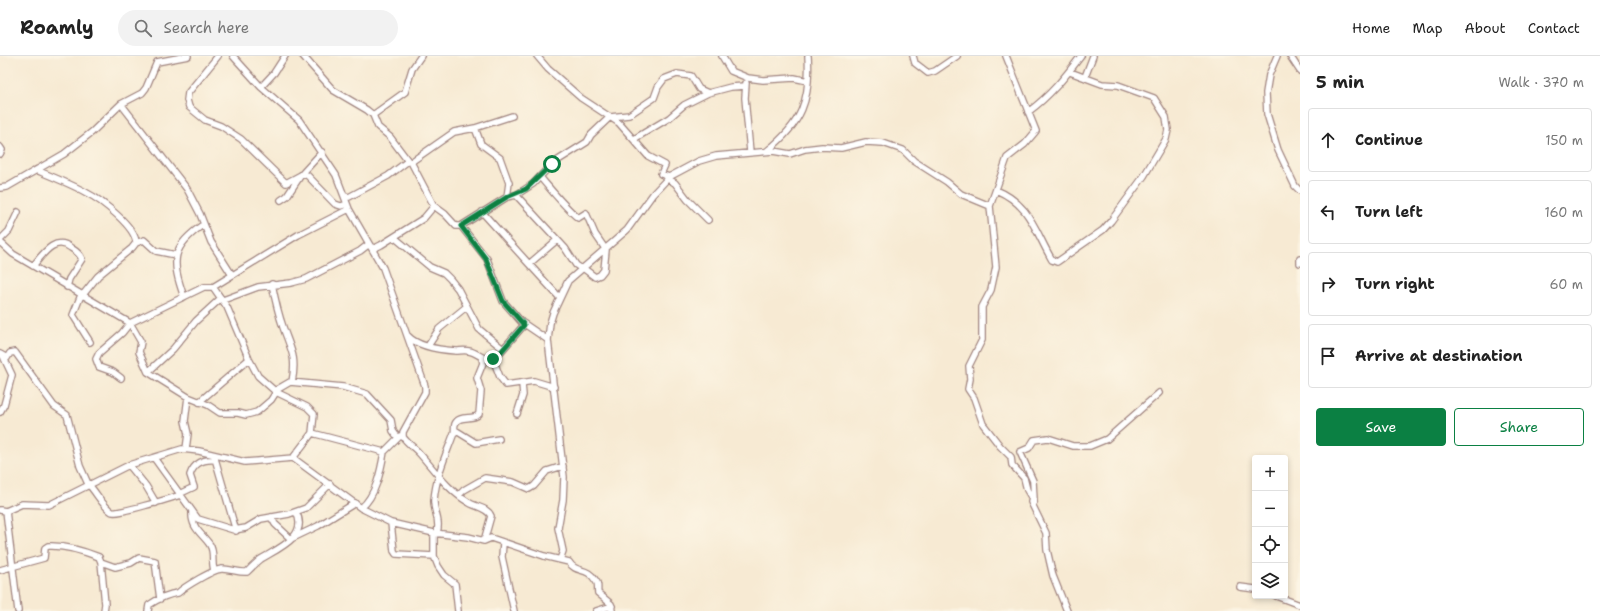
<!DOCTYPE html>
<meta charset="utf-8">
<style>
:root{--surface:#fff;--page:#f2f2f2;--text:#222;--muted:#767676;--line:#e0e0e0;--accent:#0b8043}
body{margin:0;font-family:"Shantell Sans",sans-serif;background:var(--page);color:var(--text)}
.controls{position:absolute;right:12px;bottom:12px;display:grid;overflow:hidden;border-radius:4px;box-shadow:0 2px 6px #0003}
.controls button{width:36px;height:36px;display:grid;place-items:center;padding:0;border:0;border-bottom:1px solid var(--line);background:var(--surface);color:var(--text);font:20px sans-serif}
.stop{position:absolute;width:12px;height:12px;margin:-9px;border:3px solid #0b8043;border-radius:50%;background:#fff}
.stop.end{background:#0b8043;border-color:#fff;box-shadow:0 1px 4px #0008}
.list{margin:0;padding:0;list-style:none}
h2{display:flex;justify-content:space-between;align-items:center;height:52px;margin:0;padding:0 16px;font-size:17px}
h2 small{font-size:13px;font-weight:400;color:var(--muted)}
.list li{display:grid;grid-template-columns:26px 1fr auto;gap:12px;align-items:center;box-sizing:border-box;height:64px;margin:0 8px 8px;padding:0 8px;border:1px solid var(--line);border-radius:4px}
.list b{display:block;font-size:15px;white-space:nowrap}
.list em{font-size:13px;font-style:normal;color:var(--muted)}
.actions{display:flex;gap:8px;padding:12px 16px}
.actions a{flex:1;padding:9px 0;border:1px solid var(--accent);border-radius:4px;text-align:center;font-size:14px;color:var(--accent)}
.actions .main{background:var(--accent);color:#fff}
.icon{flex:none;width:22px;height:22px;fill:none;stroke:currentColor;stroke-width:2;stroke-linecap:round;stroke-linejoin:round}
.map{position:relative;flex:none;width:1300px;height:555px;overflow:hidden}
header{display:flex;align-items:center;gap:24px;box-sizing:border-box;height:56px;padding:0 20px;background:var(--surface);border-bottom:1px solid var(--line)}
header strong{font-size:19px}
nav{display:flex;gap:22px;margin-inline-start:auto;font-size:14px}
.search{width:280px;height:36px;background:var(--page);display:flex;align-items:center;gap:10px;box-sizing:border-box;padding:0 14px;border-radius:22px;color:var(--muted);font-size:15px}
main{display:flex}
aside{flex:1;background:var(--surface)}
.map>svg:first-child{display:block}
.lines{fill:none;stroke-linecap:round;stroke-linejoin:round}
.minor-casing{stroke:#a0847f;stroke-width:8}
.minor{stroke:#fff;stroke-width:5.5}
.route{stroke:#0b8043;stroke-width:5}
</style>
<header>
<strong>Roamly</strong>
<div class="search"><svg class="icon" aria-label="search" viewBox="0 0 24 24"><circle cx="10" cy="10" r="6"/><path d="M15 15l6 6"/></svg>Search here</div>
<nav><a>Home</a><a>Map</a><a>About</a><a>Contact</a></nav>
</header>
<main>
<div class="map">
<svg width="1300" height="555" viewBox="0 0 1300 555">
<rect width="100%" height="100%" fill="#fcf5e5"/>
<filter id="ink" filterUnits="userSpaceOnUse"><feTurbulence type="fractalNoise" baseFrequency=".025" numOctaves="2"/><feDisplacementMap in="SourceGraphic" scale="8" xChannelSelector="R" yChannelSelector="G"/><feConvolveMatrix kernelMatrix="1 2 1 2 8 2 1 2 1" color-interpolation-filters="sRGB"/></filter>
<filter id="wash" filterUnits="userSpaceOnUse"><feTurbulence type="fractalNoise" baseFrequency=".012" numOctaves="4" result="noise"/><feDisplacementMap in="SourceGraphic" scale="16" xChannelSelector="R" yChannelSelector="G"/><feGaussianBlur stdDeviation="0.9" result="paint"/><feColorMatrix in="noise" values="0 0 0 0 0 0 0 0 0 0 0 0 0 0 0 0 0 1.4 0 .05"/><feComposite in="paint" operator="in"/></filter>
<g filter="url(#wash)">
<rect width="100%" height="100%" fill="#f7ead3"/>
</g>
<g filter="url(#ink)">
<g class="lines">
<g class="minor-casing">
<path id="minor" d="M218 0 188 37 187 44 189 51 205 64 221 70 241 83 286 127 301 119 322 96
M233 0 261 31 299 64 336 119 349 153 383 212 425 330V336L403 376V381L400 380 384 396 312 377
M303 0 333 34 367 54 373 59 378 71 390 81 408 105 411 106 434 150 445 158 456 170H461L487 203 503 245 524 269 497 300C486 309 480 297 469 295 465 294 460 295 456 295 442 294 418 291 408 280
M537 0 548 13 581 42 619 67 648 100 665 109 661 118 669 121 699 105 716 100 773 95 790 98 805 93 822 91 841 92 866 86 883 87 903 94 914 105 947 126 961 138 990 150
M722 0 731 15 748 22 763 24 794 22 808 25
M913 0 915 7 928 17 935 15 957 0
M1006 0 1036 75 1025 88 1007 102 990 150 996 211 991 234 982 251V284L969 310 970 323 968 333 974 342 983 368 1000 390 1011 401 1012 409 1024 422 1027 434 1034 446H1031L1046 477 1047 494 1053 520 1067 555
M1277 0 1269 19 1266 37 1267 58 1278 94 1295 130 1300 135
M1290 0 1300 15
M1085 21 1093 0
M746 27 745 42 750 96
M261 31 274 17 285 0
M121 48 187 133 200 158 211 186 232 219
M1028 56C1050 40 1065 21 1081 0
M373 59 405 36 412 13 421 0
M475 72 481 88 500 102 509 127 507 141
M634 83 669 62 684 49 708 37
M0 91 2 94 0 98
M767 95C802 67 811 44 808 0
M411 106 454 76 475 72 512 60
M36 114C53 121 71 128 87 137 101 144 136 171 136 187L132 192 98 220 82 240
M540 121C552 135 564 150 578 162L586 157 595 178 606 194 604 214 600 219 595 221 583 212
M668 123 675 127 688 144 708 164
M0 132 7 131 64 98 92 76 121 48 142 37 146 32 157 6 188 0
M996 134C1030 148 1035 175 1052 204L1057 206 1103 174 1111 165 1144 120 1166 83 1168 74 1166 61 1154 42 1118 29 1102 28 1070 16
M516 139 565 192 576 209 582 213
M345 140 349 141 388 120 408 105
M281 144 287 140 301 119H307L335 148 341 150 347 148
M482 156 529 208 557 184
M461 170 507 141 516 139 533 128 552 108 587 86 591 79 610 61 629 59 654 42 658 31 664 23 677 18 691 20 699 33 708 37 731 31 745 30
M394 181 430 211 444 217 450 223 458 233 479 273 503 293
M0 184 9 175 18 156
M0 186 13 198 130 267 204 231H213L227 251 249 303 258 320 276 336 307 351 314 358 312 377 293 402
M136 187 144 184 156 195 176 199
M371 191 375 192 381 189 424 162 434 150
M1300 203V207
M529 208 560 242
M33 210C43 198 55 179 71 192 76 195 80 198 82 203L69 223 67 231
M272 228C275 243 278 257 283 271 291 294 297 301 292 326
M213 231 298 179 349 153
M81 239 73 259 90 286
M184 241C171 204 171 191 204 168
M223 244 258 231 291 227 306 223 360 195 369 188
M523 267 548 284
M428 290 439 273 466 251
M0 298 7 302 10 297 15 296 54 350 67 359 80 410 89 430
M493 303 500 321 506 329 534 325 554 331
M148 316 173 293 196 265 221 242
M121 322 113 316 99 311 96 303 99 297 122 277 130 267 141 286 139 296 148 316 188 341 208 349 220 357H238L246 359 257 356 271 344 278 333 290 326 343 331 367 338 391 364 393 375 398 382
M199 346 249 303
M0 356 4 349 12 319 4 302
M517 358 523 339 522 328
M455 374 476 387 499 383
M403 381C408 388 414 391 420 398 435 415 448 434 468 446 475 451 487 451 491 460L484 485
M186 393 188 378 185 365 188 341
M214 399 236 475
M154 402 198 463 234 474 246 472 261 463 289 458 306 452 330 428
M129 409 146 430 156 447
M90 430C97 438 103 450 112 456 115 459 172 442 180 439
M179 438 194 431 190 419C194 407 204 403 215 404
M459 439 464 434 485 422 513 426 529 433 534 430 547 415 563 410
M1034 444 1033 425 1020 396 1029 392 1034 384 1048 382 1073 390H1090L1107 383 1159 337
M361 452C376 440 381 414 384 396
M0 454 6 455 22 448 49 449 129 409 182 393 199 395 245 406 293 402 361 452 391 467 434 477 468 481 484 485 491 482 544 500 569 506C576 518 587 510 596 525 599 528 597 533 598 537L611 548 612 555
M6 455 18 555
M192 456C191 473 203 478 210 489 215 497 211 505 214 514
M271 461 275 468 291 483
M391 467 394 495 396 498 434 500
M434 477V500L438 510 444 519 455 528 458 555
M437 477C441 463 433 455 434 444 436 420 446 399 454 377 455 374 454 371 455 368 459 358 474 365 479 358L481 335 477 322 483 307 482 303
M293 482 318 470 355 447
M503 487 502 501 514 555
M560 504 563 495 558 472 563 444 564 421 548 284 550 267 553 257 568 225 627 174 653 138 669 121
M101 506 115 511 131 507 139 502 155 505 160 543
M0 514 44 502 45 492 48 490C64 489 84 495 99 501L101 506 105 548 104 555
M1240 531 1255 533
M1276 540 1300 549
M148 555 149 549C158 543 167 538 178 537 184 531 214 513 222 513 231 513 239 517 247 516 252 511 256 507 261 503 279 492 309 480 296 456
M596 555 612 550"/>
</g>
<use href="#minor" class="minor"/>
</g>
</g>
<g class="lines" filter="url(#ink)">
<path class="route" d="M493 303 500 297 524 269 503 245 486 203 461 170 507 141 526 133 552 108"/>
</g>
</svg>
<div class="controls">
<button>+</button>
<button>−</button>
<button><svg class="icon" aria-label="locate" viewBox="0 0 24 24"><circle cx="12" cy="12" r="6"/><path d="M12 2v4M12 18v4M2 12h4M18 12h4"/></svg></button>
<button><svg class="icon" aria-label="layers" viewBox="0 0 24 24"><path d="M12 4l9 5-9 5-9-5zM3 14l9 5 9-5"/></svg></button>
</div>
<div class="stop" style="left:552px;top:108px"></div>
<div class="stop end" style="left:493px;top:303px"></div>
</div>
<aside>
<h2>5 min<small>Walk · 370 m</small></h2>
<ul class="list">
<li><svg class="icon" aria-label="ahead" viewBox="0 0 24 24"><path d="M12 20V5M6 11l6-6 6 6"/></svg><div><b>Continue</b></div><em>150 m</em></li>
<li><svg class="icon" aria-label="left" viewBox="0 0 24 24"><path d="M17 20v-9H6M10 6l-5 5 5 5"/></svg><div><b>Turn left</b></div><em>160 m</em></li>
<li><svg class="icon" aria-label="right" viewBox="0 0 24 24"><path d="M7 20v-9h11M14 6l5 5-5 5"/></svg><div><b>Turn right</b></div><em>60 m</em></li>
<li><svg class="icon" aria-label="arrive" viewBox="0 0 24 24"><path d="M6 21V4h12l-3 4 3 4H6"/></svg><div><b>Arrive at destination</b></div></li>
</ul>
<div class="actions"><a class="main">Save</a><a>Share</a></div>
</aside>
</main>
